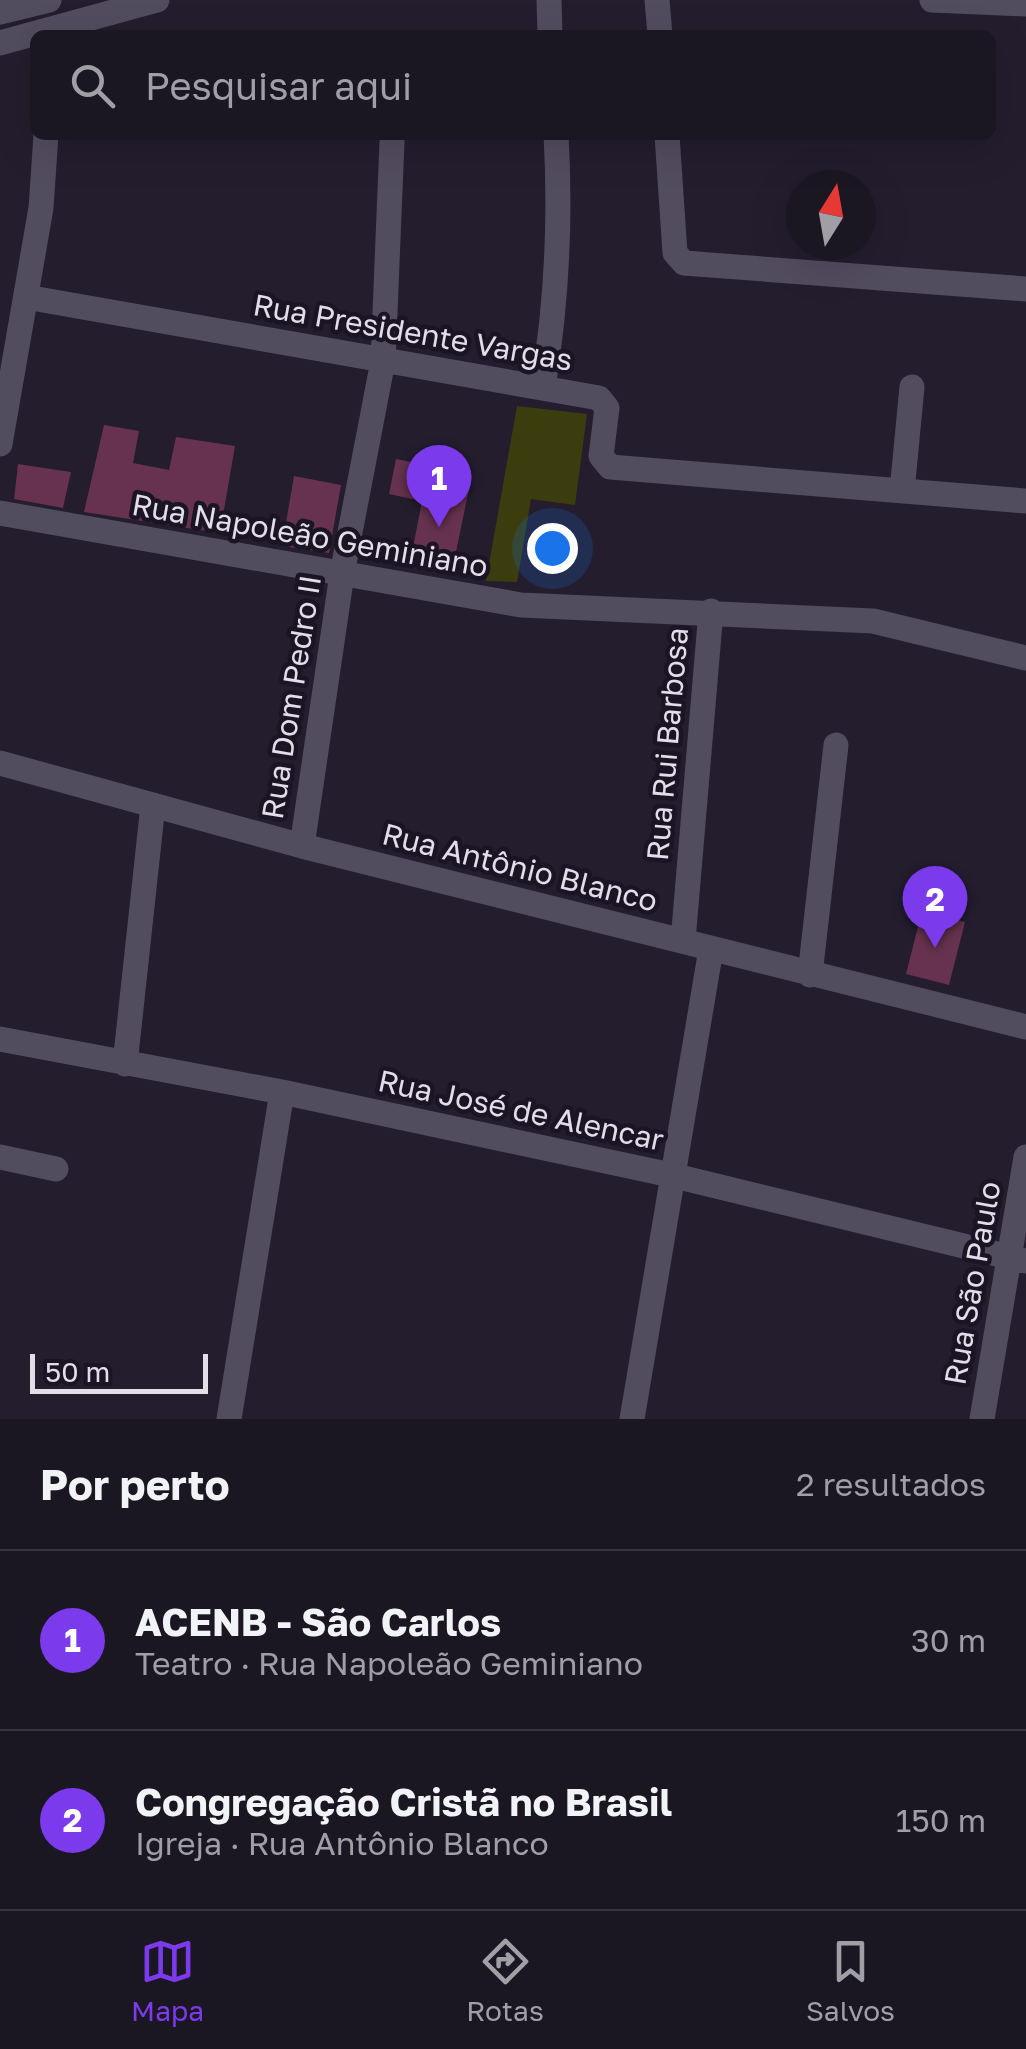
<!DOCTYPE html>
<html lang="pt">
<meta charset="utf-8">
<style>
:root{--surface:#1a1622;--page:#231f2a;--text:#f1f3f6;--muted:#9f9fa5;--line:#383540;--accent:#7c3aed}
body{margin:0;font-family:"Golos Text",sans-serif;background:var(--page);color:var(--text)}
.compass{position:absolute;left:786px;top:170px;width:90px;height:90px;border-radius:50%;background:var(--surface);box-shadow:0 10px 40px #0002;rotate:11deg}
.scale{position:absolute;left:30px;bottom:25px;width:178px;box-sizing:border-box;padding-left:10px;border:5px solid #e1dde9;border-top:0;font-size:28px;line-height:35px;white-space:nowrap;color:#e1dde9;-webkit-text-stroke:8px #1a1424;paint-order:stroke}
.you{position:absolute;left:552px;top:548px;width:35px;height:35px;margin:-25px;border:8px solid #fff;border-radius:50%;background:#1a73e8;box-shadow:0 0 0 15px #1a73e833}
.badge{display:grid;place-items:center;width:65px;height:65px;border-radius:50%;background:var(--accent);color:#fff;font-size:32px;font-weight:700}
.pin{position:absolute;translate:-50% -82px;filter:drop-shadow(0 2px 5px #0008)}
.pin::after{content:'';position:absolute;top:52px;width:35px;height:30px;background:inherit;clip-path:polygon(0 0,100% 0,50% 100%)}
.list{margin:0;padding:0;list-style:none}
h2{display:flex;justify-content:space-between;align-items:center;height:130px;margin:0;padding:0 40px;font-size:42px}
h2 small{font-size:32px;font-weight:400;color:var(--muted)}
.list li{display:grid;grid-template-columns:65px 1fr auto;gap:30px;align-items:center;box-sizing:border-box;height:180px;padding:0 40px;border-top:2px solid var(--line)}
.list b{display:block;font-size:38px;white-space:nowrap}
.list p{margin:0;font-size:32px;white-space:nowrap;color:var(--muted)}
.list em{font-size:32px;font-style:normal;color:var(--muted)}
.icon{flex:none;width:55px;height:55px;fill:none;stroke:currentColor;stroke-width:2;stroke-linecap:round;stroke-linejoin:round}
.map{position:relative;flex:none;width:1026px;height:1419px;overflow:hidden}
.search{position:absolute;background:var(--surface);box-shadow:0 10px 40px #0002;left:30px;right:30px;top:30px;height:110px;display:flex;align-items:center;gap:25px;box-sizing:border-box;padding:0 35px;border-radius:15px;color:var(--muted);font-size:38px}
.sheet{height:490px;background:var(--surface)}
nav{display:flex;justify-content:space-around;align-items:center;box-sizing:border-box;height:140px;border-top:2px solid var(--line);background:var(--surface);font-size:28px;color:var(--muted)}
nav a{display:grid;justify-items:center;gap:5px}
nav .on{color:var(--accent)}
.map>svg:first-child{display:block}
.green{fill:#3c3d0e}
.building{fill:#66324f}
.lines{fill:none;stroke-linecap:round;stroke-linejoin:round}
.minor{stroke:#524c5f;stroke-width:25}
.labels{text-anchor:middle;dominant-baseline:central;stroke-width:9;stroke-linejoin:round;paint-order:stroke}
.street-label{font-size:30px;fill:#e1dde9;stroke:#1a1424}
</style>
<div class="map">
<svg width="1026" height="1419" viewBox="0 0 1026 1419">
<rect width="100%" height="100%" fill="#231d2e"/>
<path class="green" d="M517 406 587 414 575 505 531 499 517 582 486 581Z"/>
<path class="building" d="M104 425 139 431 133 463 169 470 176 437 235 446 220 533 84 512Z
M396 459 472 474 454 562 412 553 422 501 389 494Z
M18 464 71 472 63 508 14 499Z
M294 476 341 485 329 553 282 546Z
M922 911 965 922 949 985 906 974Z"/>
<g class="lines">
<path class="minor" d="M549 0 550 35
M657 0 660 35
M932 0 1026 4
M0 12 49 0
M0 43 157 0
M667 135 675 253 684 263 1026 289
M26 297 599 398 607 408 601 456 610 467 1026 501
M543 387C557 301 561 222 556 135
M0 444 41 208 46 135
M902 491 912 387
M0 513 521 605 873 621 1026 658
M0 763 302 846 1026 1027
M302 846 342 574 383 361 392 142
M683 941 711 611
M810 975 836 745
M0 1039 282 1092 671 1175 1026 1261
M125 1064 153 805
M0 1157 56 1169
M229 1419 282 1092
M632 1419 711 949
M982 1419 1026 1157"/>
</g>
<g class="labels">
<g class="street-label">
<text transform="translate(413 332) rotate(10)">Rua Presidente Vargas</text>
<text transform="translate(310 535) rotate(10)">Rua Napoleão Geminiano</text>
<text transform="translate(291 697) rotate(-81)">Rua Dom Pedro II</text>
<text transform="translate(667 744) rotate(-85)">Rua Rui Barbosa</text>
<text transform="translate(520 867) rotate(14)">Rua Antônio Blanco</text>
<text transform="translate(521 1110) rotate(12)">Rua José de Alencar</text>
<text transform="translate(972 1283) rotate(-80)">Rua São Paulo</text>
</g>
</g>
</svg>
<svg class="compass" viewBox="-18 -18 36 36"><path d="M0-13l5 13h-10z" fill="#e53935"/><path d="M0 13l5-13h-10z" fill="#9f9fa5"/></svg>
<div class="scale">50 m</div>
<div class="you"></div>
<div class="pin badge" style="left:439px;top:527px">1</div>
<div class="pin badge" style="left:935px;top:948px">2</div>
<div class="search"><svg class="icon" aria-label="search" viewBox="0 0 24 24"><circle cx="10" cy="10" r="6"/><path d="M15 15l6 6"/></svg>Pesquisar aqui</div>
</div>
<section class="sheet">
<h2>Por perto<small>2 resultados</small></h2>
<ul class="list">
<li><span class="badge">1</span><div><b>ACENB - São Carlos</b><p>Teatro · Rua Napoleão Geminiano</p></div><em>30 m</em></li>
<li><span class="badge">2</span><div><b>Congregação Cristã no Brasil</b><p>Igreja · Rua Antônio Blanco</p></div><em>150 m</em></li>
</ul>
</section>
<nav>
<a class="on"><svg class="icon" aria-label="map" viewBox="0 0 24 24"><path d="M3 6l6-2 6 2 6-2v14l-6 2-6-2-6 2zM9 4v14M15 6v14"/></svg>Mapa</a>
<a><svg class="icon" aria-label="directions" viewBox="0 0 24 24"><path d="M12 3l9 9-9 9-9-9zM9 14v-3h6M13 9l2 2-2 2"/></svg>Rotas</a>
<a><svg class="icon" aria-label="saved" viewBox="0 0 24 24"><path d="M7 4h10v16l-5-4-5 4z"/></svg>Salvos</a>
</nav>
